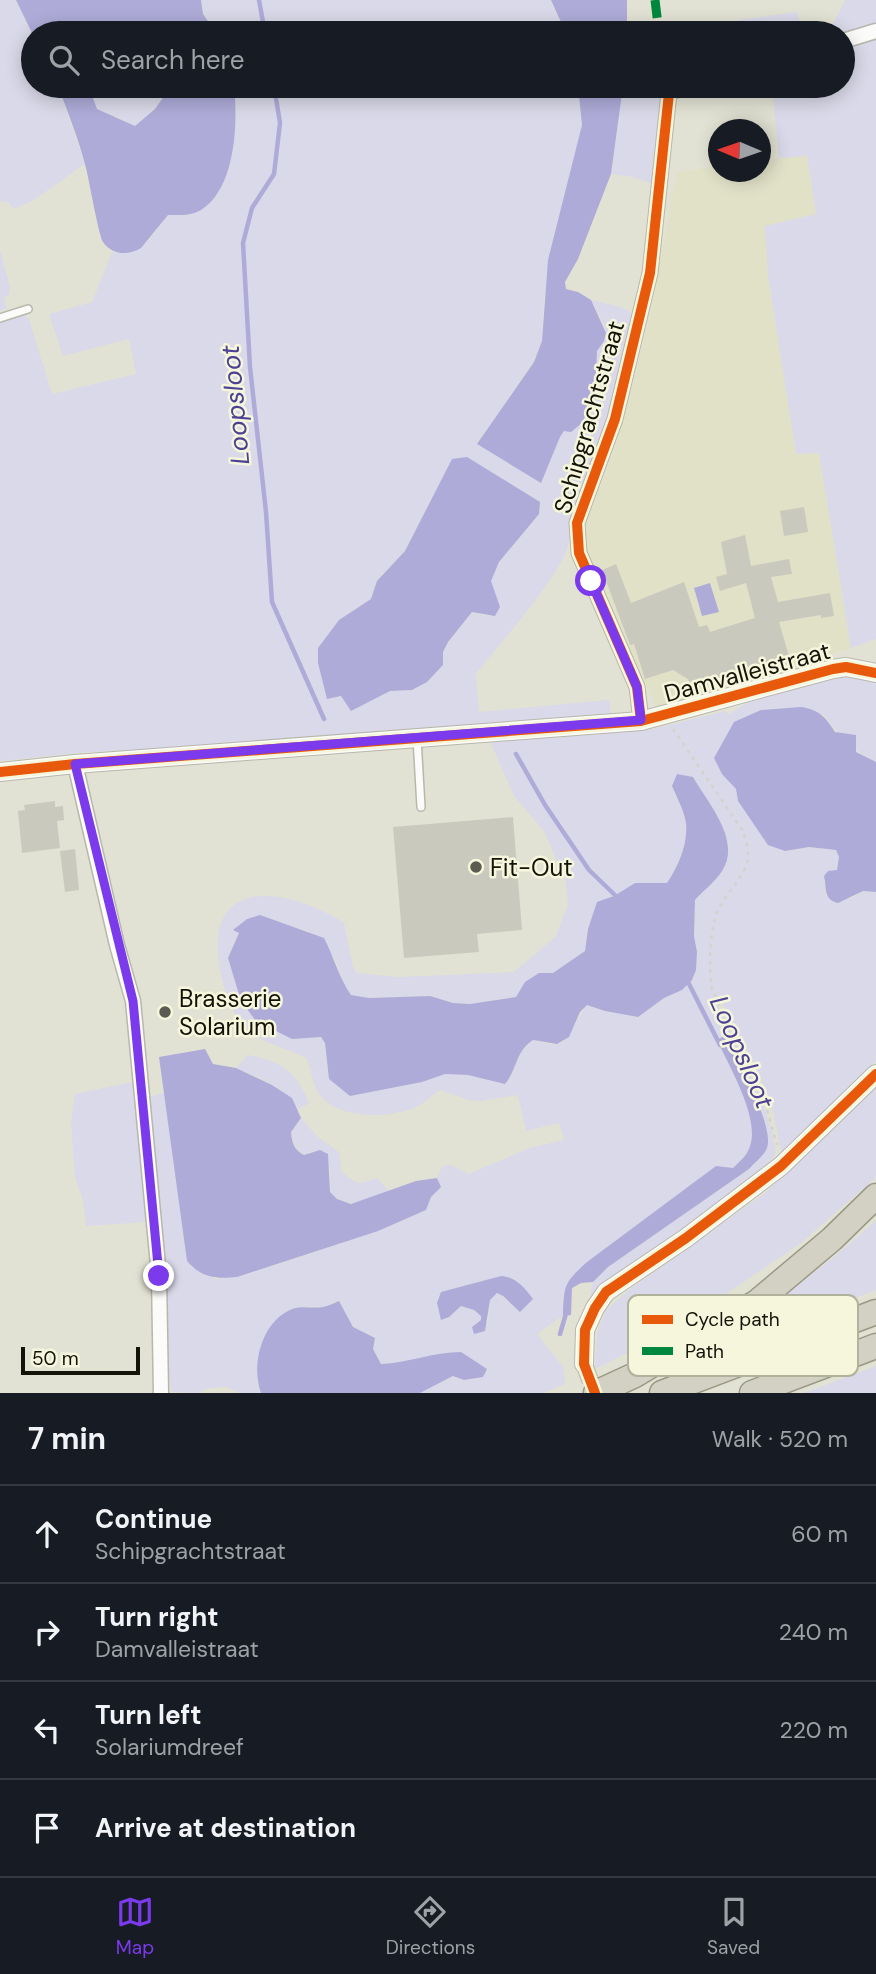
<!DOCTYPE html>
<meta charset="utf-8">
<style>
:root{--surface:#171b24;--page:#20242c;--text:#f1f3f6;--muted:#9ea1a6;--line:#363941;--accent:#7c3aed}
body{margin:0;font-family:"DM Sans",sans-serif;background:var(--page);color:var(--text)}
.compass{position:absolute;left:708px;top:119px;width:63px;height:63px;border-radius:50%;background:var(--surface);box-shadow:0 4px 18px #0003;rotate:272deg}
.scale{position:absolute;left:21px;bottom:18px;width:119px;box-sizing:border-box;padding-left:7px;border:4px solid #13130a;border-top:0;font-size:19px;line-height:24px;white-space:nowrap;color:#13130a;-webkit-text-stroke:5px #f5f6db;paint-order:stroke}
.stop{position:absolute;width:21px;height:21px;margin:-16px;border:5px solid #7c3aed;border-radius:50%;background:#fff}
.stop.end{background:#7c3aed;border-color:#fff;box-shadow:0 2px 7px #0008}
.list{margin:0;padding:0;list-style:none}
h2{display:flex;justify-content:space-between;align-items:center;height:91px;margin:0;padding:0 28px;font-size:30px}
h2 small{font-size:23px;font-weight:400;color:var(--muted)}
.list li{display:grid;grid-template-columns:46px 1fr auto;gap:21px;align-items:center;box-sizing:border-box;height:98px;padding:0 28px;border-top:2px solid var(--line)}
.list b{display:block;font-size:26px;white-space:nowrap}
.list p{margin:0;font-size:23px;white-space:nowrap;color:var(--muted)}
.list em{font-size:23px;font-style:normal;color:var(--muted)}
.icon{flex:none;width:38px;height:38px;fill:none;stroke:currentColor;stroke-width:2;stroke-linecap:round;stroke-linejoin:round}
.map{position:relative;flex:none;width:876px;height:1393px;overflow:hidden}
.search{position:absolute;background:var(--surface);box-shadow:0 4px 18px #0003;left:21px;right:21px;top:21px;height:77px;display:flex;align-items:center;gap:18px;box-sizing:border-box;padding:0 24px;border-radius:38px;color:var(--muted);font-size:26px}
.sheet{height:483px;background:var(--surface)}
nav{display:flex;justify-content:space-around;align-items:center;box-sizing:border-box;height:98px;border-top:2px solid var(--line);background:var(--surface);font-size:19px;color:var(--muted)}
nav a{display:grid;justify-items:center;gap:4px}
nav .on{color:var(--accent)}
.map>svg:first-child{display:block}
.built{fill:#e1e1c8}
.green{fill:#d9d9e9;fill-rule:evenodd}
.water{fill:#aeabd8}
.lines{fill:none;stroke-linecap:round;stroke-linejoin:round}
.stream{stroke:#aeabd8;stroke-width:4.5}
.building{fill:#c9c9bd}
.tertiary-tunnel{stroke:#c3c3b6;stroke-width:18;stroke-dasharray:18 9;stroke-linecap:butt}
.service-casing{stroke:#b7b7ab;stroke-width:10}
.minor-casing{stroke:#b7b7ab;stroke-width:17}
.tertiary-casing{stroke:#b7b7ab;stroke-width:20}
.motorway-casing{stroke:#999985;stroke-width:27}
.path{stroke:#d2d2ce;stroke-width:2.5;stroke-dasharray:3.5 5;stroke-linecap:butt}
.service{stroke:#fbfbf9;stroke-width:7}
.minor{stroke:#fbfbf9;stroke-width:14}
.tertiary{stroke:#fbfbf9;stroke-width:18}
.motorway{stroke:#d2d1c3;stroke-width:24}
.quiet{stroke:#00873e;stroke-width:9;stroke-dasharray:18 9;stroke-linecap:butt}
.cycleway-casing{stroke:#f5f6db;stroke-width:15}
.cycleway{stroke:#e8590c;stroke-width:10}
.route{stroke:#7c3aed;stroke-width:9}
.poi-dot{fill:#5b5b51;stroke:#f5f6db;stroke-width:2.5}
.labels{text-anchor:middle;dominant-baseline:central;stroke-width:5;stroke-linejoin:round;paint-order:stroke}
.street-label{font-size:24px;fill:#13130a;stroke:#f5f6db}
.poi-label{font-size:24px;fill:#13130a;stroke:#f5f6db;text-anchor:start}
.water-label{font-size:26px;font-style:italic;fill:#4c4194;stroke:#f5f6db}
.key{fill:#f5f6db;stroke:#b1b29c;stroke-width:2}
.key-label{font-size:19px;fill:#13130a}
</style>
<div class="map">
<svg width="876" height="1393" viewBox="0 0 876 1393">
<rect width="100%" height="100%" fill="#e2e2d4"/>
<path class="built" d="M807 156 816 215 765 226 768 276 796 454 819 453 851 648 656 707 604 595 591 564 585 539 584 527 612 457 628 403 650 316 677 172 718 166V172H760L761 160Z"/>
<path class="green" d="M0 0H16L33 35V86H58L85 164 34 200 14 209 6 201 0 203Z
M201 0H551L566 33H216L203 14Z
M845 0H876V639L851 648 819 453 796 454 768 276 765 226 816 214 807 156 779 158 772 86H843V33H822L829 31Z
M797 12 803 33H735L732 21Z
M96 86H171L155 109 136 126 97 109 91 93Z
M234 86H578L582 125 544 299 542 341 534 361 477 444 541 482 560 437 595 396 597 351 604 341 605 327 591 300 620 307 631 312C628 376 600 437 580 497 574 516 571 543 563 559 539 601 505 637 476 674L479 712 609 700 611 714 155 750 88 752 0 761V323L25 315 29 319 52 394 136 374 129 339 63 356 49 314 92 302 112 252C142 257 152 235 168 215 179 215 191 216 201 210 236 188 238 122 234 86ZM452 459 540 502 539 514 499 562 490 581 493 588 487 616 472 612 448 642 443 652V665L427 682 412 690 390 691 351 710 341 696 327 698 339 620 371 599 377 581 405 551Z
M623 86H662L659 186 633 177 611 174Z
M0 250 10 286 9 295 4 297 7 308 0 311Z
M835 676 861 677 876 681V762C852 751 839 735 823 714L736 789 738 801 785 851 809 847 836 850 839 857 837 870 824 876 826 896 850 899 863 891 876 892V1061L873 1064 781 1152 773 1112 759 1076 721 1001 717 1003 762 1100 771 1128 776 1152 774 1157 769 1164 746 1184 623 1273 594 1298 590 1294 593 1282 608 1267 749 1169C755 1162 764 1156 767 1148 775 1127 736 1055 724 1036L717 1041C729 1066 760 1118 750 1146 747 1156 740 1161 733 1168L564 1293 563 1316 537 1334 564 1368 565 1384 543 1393H420L454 1376 464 1380 483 1377 449 1352 403 1362 381 1364 373 1349 375 1338 353 1327 339 1301 324 1307H299L257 1381 261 1393H239L227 1387 210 1388 196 1393 172 1392 169 1379 167 1298 148 1097 165 1093 187 1261 215 1279C243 1276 268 1267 294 1259 339 1244 383 1228 426 1210L431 1197 441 1187 437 1178 442 1166 451 1165 469 1174 529 1148 564 1140 559 1123 526 1131 518 1095 481 1101 469 1100 441 1090C432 1094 427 1102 418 1106 393 1119 338 1120 320 1095 313 1086 311 1070 307 1059 287 1047 261 1044 245 1028 232 1015 225 993 221 975 199 875 285 885 344 923L353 967 357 973 398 977 514 972 556 936 568 904 566 882 544 831 514 796 489 739 634 728 649 730 725 711 730 714C759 691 798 686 835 676ZM693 777 722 827 729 845 721 872 695 900 694 936 697 952 696 970 692 980 682 990 664 998 638 1017 605 1011 588 1005C576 1015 572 1042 556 1044 549 1045 539 1041 533 1040 515 1053 518 1068 505 1084L468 1075 445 1074 422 1082 350 1096 327 1067 325 1043 321 1037 303 1038 256 1021 241 1001 228 958 239 933 260 915 277 923 307 931 335 959 343 983 351 995 369 998 430 996 453 1003 470 1004 516 997 539 973H553L585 951 588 929 598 902 615 896 635 883H667C678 867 688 844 686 824 685 812 677 798 672 787ZM501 1276 510 1302 497 1293 490 1299 488 1322 481 1320V1316L474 1310 461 1306 449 1317 442 1292Z
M248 1055C280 1061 297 1071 309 1103L297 1110C287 1087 258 1078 236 1068Z
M132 1082 148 1222 86 1226 83 1200 75 1178 71 1122 75 1094Z
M876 1083V1177L873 1180 801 1243 671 1331 595 1369 597 1333 606 1310 630 1289 766 1192Z
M301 1118 317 1136 340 1153 341 1171C357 1185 357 1185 377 1178L389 1191C366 1200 351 1211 330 1193V1168L312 1151 305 1155C295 1150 292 1143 291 1132Z
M876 1220V1290L677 1367C746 1323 816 1276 876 1220Z
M876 1366V1393H804Z"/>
<path class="water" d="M16 0H201L203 14 216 33H33V35Z
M551 0H627V33H566Z
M58 86H96L91 93 97 109 135 126 155 109 171 86H234C238 122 236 188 201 210 191 216 179 215 168 215L141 248C128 256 112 255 103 242 99 237 89 180 86 168 79 140 68 113 58 86Z
M578 86H623L611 174 578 259 565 282 566 289 578 292 591 300 606 333 604 341 597 351 595 396 582 423 571 432 564 431 560 437 541 483 477 444 534 362 542 341 548 260 582 125Z
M467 457 540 502 539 514 499 562 491 581 500 607 495 616 472 612 448 642 443 652V665L427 682 412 690 390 691 351 711 341 696 327 699 318 663V648L339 620 371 599 377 581 405 551 452 459Z
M710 583 719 612 702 616 694 588Z
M801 707C819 710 825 716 835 732L856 735V752L876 762V892L863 891 838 903C823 899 827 889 824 876L828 871 837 870 839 857 836 850 809 847 785 851 768 845 738 801 736 789 722 774 714 758 734 722 761 710Z
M677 774 693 777C708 803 742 841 722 871 715 882 704 890 695 900L694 936 697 952 696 970 692 980 682 990 664 998 638 1017 605 1011 587 1005 580 1012 569 1037 557 1044 533 1040C515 1052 518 1068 505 1084L468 1075 445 1074 422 1082 350 1096 329 1079 325 1043 321 1037 292 1039 256 1021 241 1001 228 958 239 933 233 930 247 919 260 915 324 938C334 957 339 978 351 995L369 998 430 996 453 1003 470 1004 516 997 525 982 539 973H553L585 951 588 929 597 902 614 896 635 883H667C678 867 688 844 686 824 685 812 677 798 672 786Z
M724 1036C736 1057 775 1126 767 1148 764 1156 755 1162 749 1169L608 1267 593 1282 581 1283 572 1288 571 1315 563 1316C564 1285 564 1283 587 1262L716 1166 733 1168C740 1161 747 1156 750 1146 760 1118 729 1066 717 1040Z
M205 1049 213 1064 236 1068 272 1085 292 1098 301 1118 291 1132C292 1143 294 1150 304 1155L320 1150 328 1154 330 1192 337 1199 351 1204 416 1181 437 1178 441 1187 431 1197 426 1210 378 1231 237 1277C215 1279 202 1278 187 1261L159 1057Z
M501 1276C516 1277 524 1287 533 1299L520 1312 503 1296 497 1293 490 1300 485 1331 474 1334 472 1327 481 1320V1316L474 1310 461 1306 449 1317 441 1320 437 1303 441 1292Z
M339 1301 353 1327 375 1338 373 1349 381 1364C408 1363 433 1352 461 1352L487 1369 483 1377 464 1380 453 1376 420 1393H261C251 1366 261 1323 290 1310 301 1305 312 1309 323 1307 328 1306 334 1303 339 1301Z"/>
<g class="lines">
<path class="stream" d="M259 0 265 33
M274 86 280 123 274 174 252 208 243 243 250 367 266 512 272 602 324 719
M516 754 545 805 589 870 618 898
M686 978 720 1045
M560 1334 567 1310"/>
</g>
<path class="building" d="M804 507 808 532 784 536 780 511Z
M745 535 751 566 789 559 792 574 771 577 778 602 830 593 834 616 821 618V615L779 622 791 663 722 684 721 681 692 690 688 679 673 670 645 679 634 644 630 645 602 570 616 564 631 603 684 582 699 627 707 625 710 632 755 618 746 583 720 591 716 577 727 574 721 542Z
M55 801V807L63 806 64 820 57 821 60 848 22 853 18 811 25 810 24 805Z
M513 817 522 930 477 934 479 952 404 958 393 827Z
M75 849 79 890 65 892 60 851Z"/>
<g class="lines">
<path class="tertiary-tunnel" d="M584 1364 595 1393"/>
<g class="service-casing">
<path id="service" d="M0 318 28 309
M417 738 421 807"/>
</g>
<g class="minor-casing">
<path id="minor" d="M843 41 876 31
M641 721 637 687 579 553 577 523 615 419 650 273 669 93 688 86
M75 764 117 945 133 1001 159 1276 161 1393"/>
</g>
<g class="tertiary-casing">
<path id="tertiary" d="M0 772 75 764 641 721 833 669 846 667 876 673
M584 1364 585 1330 595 1308 606 1292 686 1238 781 1166 876 1074"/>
</g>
<g class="motorway-casing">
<path id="motorway" d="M596 1393 635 1375 757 1302 832 1239 876 1196
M662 1393 876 1312
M752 1393 876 1346"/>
</g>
<path class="path" d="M673 729 743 831C746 841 750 853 747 863 742 880 720 899 715 919 709 940 709 968 712 989L764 1099 777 1145"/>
<use href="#service" class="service"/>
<use href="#minor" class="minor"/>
<use href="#tertiary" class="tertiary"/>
<use href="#motorway" class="motorway"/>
<path class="quiet" d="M655 0 659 33"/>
<g class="cycleway-casing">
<path id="cycleway" d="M641 721 637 687 579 553 577 523 615 419 650 273 669 93 688 86
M0 772 75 764 641 721 833 669 846 667 876 673
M595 1393 584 1364 585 1330 595 1308 606 1292 686 1238 781 1166 876 1074"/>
</g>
<use href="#cycleway" class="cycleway"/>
</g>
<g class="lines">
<path class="route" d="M159 1276 133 1001 75 764 641 720 637 687 591 581"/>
</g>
<g class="poi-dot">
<circle cx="476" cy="867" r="7"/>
<circle cx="165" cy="1012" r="7"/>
</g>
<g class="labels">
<g class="street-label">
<text transform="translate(589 417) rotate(-74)">Schipgrachtstraat</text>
<text transform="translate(747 672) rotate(-15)">Damvalleistraat</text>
</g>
<g class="poi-label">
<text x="490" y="867">Fit-Out</text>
<text x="179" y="998">Brasserie<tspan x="179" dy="28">Solarium</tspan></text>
</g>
<g class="water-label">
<text transform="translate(235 405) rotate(-95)">Loopsloot</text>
<text transform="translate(742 1052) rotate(66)">Loopsloot</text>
</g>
</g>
<rect x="628" y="1295" width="230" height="81" rx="10" class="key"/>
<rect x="642" y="1315" width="31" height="9" fill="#e8590c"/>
<rect x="642" y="1347" width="31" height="8" fill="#00873e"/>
<g class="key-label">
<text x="685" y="1326">Cycle path</text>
<text x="685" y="1358">Path</text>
</g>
</svg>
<svg class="compass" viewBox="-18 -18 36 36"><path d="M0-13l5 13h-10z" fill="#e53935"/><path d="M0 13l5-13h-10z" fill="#9ea1a6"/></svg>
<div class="scale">50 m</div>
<div class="stop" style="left:591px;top:581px"></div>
<div class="stop end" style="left:159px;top:1276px"></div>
<div class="search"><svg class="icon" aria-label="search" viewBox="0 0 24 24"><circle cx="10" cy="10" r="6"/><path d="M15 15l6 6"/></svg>Search here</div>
</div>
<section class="sheet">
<h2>7 min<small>Walk · 520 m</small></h2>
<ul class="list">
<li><svg class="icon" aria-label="ahead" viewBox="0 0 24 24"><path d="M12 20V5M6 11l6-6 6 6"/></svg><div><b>Continue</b><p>Schipgrachtstraat</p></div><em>60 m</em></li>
<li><svg class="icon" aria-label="right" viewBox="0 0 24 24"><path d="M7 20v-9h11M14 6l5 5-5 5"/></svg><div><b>Turn right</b><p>Damvalleistraat</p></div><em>240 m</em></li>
<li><svg class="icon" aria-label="left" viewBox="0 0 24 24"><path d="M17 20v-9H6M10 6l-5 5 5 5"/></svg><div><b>Turn left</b><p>Solariumdreef</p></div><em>220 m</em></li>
<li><svg class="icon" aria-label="arrive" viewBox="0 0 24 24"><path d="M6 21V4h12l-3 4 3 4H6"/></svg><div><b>Arrive at destination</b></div></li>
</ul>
</section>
<nav>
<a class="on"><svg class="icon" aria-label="map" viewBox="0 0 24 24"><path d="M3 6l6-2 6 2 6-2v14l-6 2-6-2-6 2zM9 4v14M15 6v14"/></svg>Map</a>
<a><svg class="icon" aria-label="directions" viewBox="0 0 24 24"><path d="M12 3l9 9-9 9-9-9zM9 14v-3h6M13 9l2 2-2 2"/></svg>Directions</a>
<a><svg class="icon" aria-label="saved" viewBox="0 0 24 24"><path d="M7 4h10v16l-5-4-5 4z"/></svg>Saved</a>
</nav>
